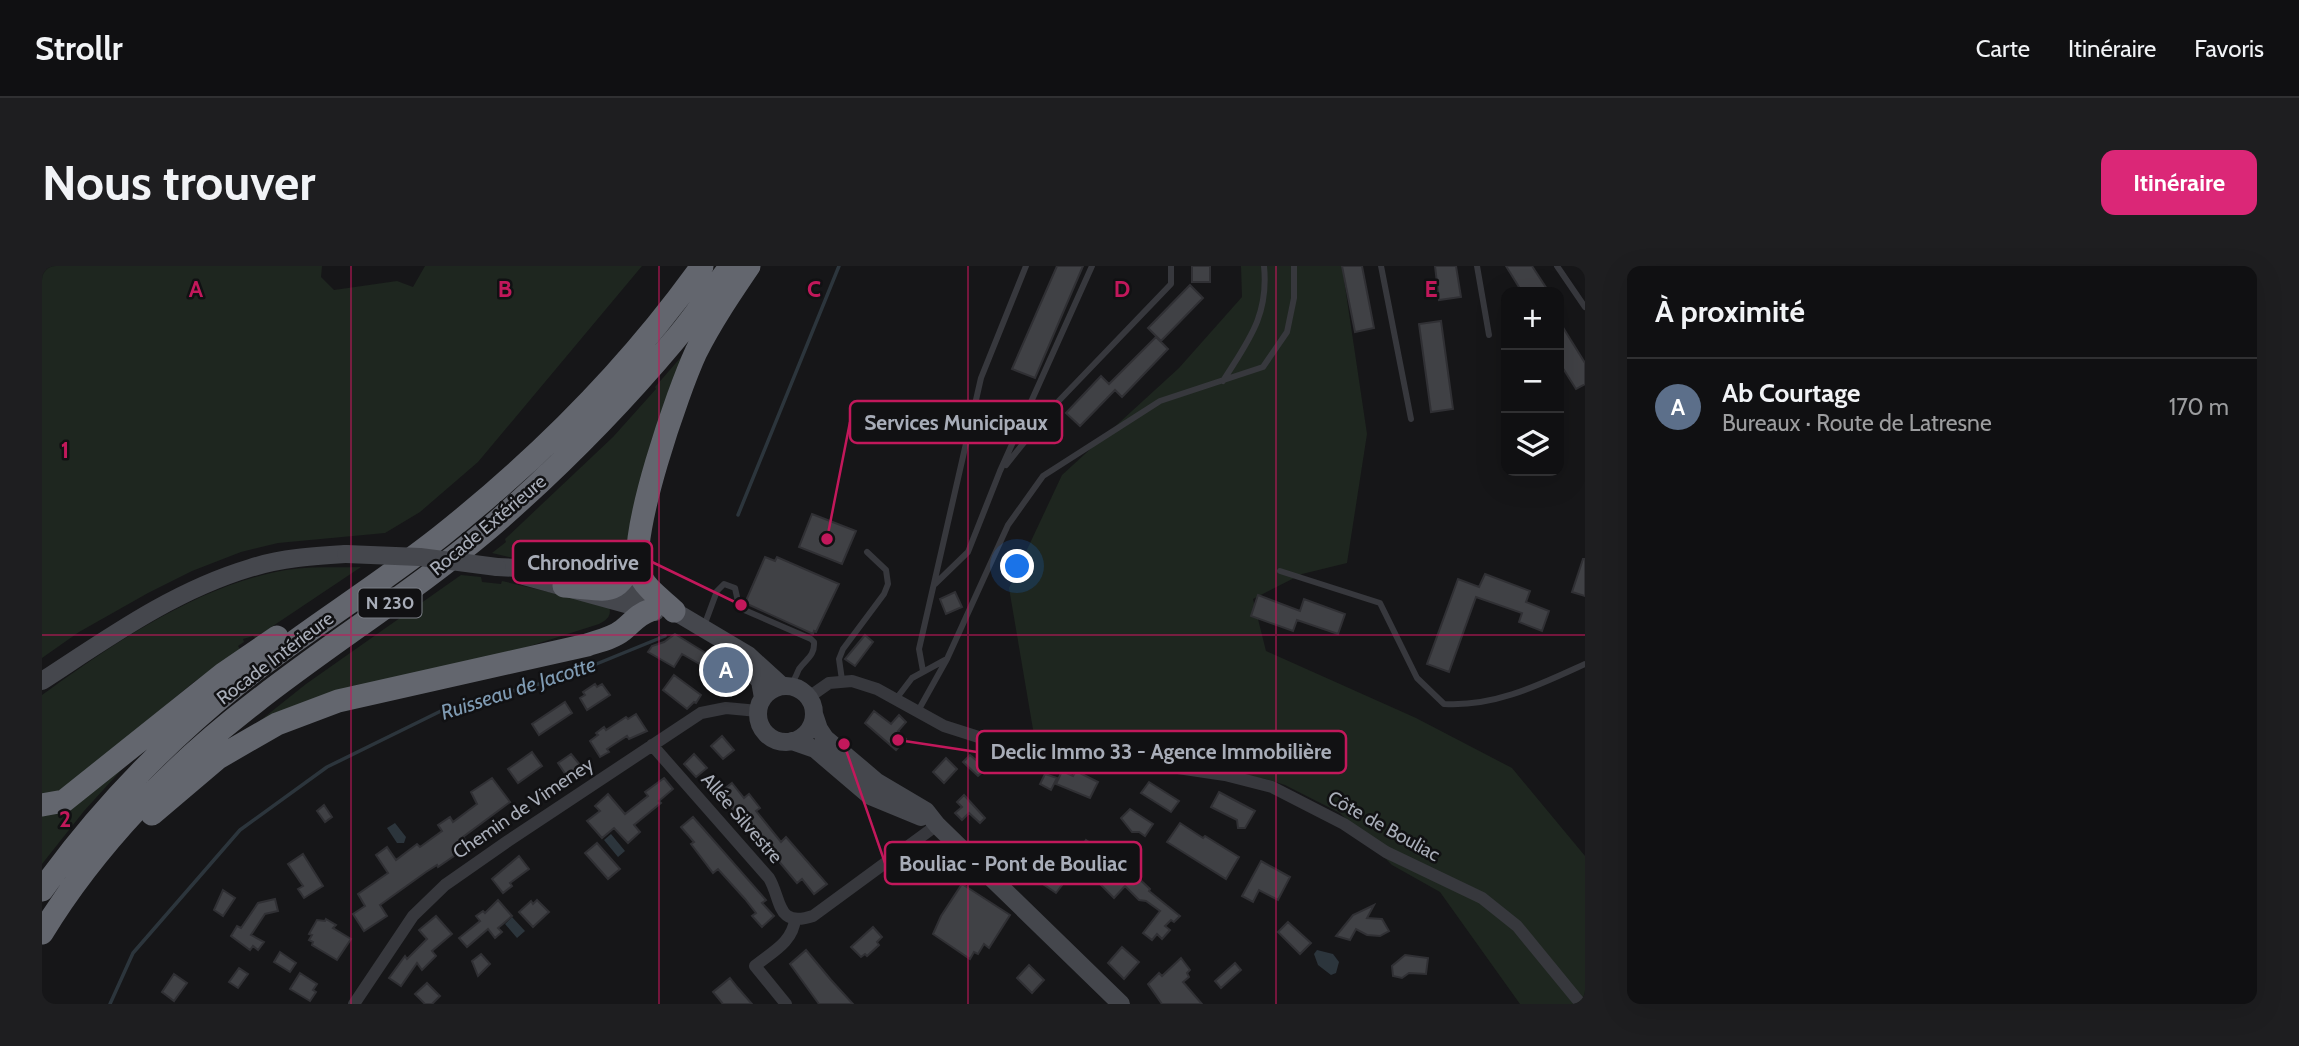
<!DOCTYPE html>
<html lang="fr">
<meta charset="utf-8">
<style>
:root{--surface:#101012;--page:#1e1e20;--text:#f1f3f6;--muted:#9c9d9f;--line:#303032;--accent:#db2777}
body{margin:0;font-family:Cabin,sans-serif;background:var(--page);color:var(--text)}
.controls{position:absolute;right:21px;top:21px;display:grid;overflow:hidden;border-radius:14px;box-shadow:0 7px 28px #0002}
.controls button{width:63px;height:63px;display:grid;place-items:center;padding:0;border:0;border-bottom:2px solid var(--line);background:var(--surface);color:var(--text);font:35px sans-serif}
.you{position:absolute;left:976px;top:301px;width:24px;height:24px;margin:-18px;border:5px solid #fff;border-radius:50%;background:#1a73e8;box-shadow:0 0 0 10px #1a73e833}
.badge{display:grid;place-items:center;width:46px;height:46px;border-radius:50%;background:var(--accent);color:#fff;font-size:23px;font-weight:700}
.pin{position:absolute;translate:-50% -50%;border:4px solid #fff;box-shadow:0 2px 7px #0006}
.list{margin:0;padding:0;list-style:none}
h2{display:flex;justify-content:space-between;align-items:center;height:91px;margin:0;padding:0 28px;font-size:30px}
h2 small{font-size:23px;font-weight:400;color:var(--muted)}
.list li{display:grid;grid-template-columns:46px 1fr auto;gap:21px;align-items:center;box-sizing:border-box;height:98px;padding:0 28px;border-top:2px solid var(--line)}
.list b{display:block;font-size:26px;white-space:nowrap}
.list p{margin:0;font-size:23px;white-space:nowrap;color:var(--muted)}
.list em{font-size:23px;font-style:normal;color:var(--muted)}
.icon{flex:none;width:38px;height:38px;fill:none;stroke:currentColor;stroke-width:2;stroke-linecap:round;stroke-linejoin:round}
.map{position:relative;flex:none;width:1543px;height:738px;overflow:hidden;border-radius:14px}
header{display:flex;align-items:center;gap:42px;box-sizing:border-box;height:98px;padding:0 35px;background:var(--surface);border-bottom:2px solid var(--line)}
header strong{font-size:33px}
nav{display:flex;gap:38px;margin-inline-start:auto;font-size:24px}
.intro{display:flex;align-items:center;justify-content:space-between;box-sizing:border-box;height:168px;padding:0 42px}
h1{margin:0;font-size:49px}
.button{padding:18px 32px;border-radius:14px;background:var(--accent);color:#fff;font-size:24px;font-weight:700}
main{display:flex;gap:42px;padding:0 42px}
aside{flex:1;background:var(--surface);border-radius:14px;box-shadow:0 7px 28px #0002}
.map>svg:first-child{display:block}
.green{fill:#1e261f}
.water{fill:#2c353c}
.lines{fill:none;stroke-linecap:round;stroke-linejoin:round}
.stream{stroke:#2c353c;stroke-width:3.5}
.building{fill:#404145;stroke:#303034;stroke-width:2}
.lane{stroke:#37383d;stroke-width:6}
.street{stroke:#37383d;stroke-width:12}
.secondary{stroke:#45474d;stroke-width:18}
.highway{stroke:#63666e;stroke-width:23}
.secondary-bridge{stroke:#45474d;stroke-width:18}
.grid{fill:none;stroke:#c2185b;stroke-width:2;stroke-opacity:0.55}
.labels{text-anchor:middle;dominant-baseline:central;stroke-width:5;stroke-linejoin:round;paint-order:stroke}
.shield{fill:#111113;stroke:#7b7e86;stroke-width:2}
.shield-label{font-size:18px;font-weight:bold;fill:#a8adb8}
.street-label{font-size:19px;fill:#a8adb8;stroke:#111113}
.water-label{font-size:21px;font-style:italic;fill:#7f9bb3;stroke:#111113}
.grid-label{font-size:23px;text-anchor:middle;font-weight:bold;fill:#c2185b;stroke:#111113;stroke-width:5;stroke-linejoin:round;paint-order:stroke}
.leader{fill:none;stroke:#c2185b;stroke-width:2.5}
.callout-dot{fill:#c2185b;stroke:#111113;stroke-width:2.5}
.callout{fill:#111113;stroke:#c2185b;stroke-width:2.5}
.callout-label{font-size:21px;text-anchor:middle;font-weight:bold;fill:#a8adb8}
</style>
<header>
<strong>Strollr</strong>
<nav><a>Carte</a><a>Itinéraire</a><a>Favoris</a></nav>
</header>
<div class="intro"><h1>Nous trouver</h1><a class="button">Itinéraire</a></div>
<main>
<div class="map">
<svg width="1543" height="738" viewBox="0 0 1543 738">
<rect width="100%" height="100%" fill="#161618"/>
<path class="green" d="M0 0H280L279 11 292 24 355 15 371 21 383 0H600L436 196 378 246 343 267 236 277 199 286 150 305 106 327 37 366 0 392Z
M1199 0H1300L1325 168 1305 297 1260 308 1211 333 1224 385 1374 452 1470 502 1543 590V738H1478L1398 626 1350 599 1298 547 1243 519 1224 513 994 481 967 322 1020 209 1137 102 1200 31Z
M640 90 644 92 577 308 530 296 484 295 450 287 464 276 463 273 571 171 614 123 613 121Z
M319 301 213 372 211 370 201 373 202 376 196 380 198 383 152 416 17 527 0 532V429L7 424C77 374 158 319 244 304 269 300 294 302 319 301Z
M419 309 439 311 440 316 459 318 460 315 567 340C570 350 565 354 557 358L194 474 264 418Z
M92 490 42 545 0 598V546Z"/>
<path class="water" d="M353 557 364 571 362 577H355L345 562Z
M569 568 583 585 576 591 562 574Z
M470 651 483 665 475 672 463 658Z
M1275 684 1291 688 1297 696 1294 707 1289 709 1276 699 1272 688Z"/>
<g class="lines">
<path class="stream" d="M696 249 797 0
M68 738 91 687 198 564 285 501 405 442 520 412 623 370"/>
</g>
<path class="building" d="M1015 0H1041L993 112 970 103Z
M1150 0H1168V16H1150Z
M1300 0H1320L1332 62 1313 66Z
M1393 0H1414L1419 31 1397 34Z
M1464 0H1490L1507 26H1480Z
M1148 19 1161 32 1119 75 1106 62Z
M1399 55 1411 143 1389 146 1377 58Z
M1517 55 1543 97V118L1534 123 1517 96Z
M1114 71 1126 83 1080 131 1073 124 1038 160 1024 147 1059 110 1067 118Z
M770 248 814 265 800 298 757 281Z
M723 291 733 295 735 291 797 318 774 366 772 365 771 368 703 337Z
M1541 293H1543V330L1530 326Z
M1443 308 1488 325 1484 336 1507 345 1500 365 1477 356 1480 347 1434 331 1407 406 1385 398 1416 313 1437 321Z
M913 326 920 341 904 348 898 333Z
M1216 329 1258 345 1262 333 1303 348 1296 368 1255 354 1251 365 1209 350Z
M633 368 667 389 661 400 640 388 632 401 606 386 610 380 622 376Z
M823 369 831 376 813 400 803 393Z
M632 409 659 429 654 437 652 436 645 443 621 424Z
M553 418 555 421 560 418 568 429 545 444 538 432 543 429 541 426Z
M523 436 530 447 497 469 490 458Z
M832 445 849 458 857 449 864 456 856 465 864 473 854 484 823 457Z
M594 448 605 465 587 473 585 470 565 483 567 486 558 491 548 475 556 469 554 467 562 461 564 464 584 451 586 453Z
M680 470 692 484 681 493 669 480Z
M490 486 500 500 476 517 466 503Z
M529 488 543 505 528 515 516 497Z
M652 488 665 502 654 511 642 498Z
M928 489 934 494 938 491 945 497 941 500 944 503 936 510 921 496Z
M904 492 915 503 902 517 891 506Z
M1020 505 1031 510 1034 505 1056 516 1048 532 1014 518Z
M1003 508 1015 512 1009 524 998 518Z
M450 512 468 536 421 571 425 576 413 584 415 588 396 601 395 599 384 606 338 639 345 650 322 665 311 648 323 640 316 628 346 607 334 589 345 581 354 594 375 578 378 581 400 565 396 559 408 551 411 556 435 538 429 526Z
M622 512 631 523 617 535 619 537 592 559 598 566 586 577 572 562 560 572 545 555 558 545 553 540 566 528 583 548 606 530 603 526Z
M1107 516 1137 535 1129 546 1099 527Z
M690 517 702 532 707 528 718 542 714 545 739 576 744 571 785 618 772 628 760 613 755 617 725 581 723 582 677 527Z
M1177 526 1213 545 1203 562H1196L1195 554 1169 541Z
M922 529 943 552 938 557 927 547 920 554 913 547 920 541 915 536Z
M282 539 290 551 283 556 275 545Z
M1088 543 1111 558 1103 570 1097 566H1090L1079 552Z
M651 551 724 634 720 637 732 650 720 661 710 650 714 647 703 633 676 603 671 607 649 578 652 576 639 561Z
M1138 557 1161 572 1163 570 1197 591 1184 613 1125 576Z
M1044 574 1064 588 1055 601 1035 587Z
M555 577 578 603 566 613 543 587Z
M261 588 281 620 262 632 256 623 261 620 246 598Z
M477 590 487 603 468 617 470 620 461 627 450 613Z
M1219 595 1248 611 1236 634 1217 624 1211 636 1200 630Z
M1015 600 1027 610 1014 627 1001 618Z
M1079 606 1092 608 1108 623 1107 625 1138 650 1132 656 1129 654 1123 660 1128 664 1120 673 1115 668 1110 674 1101 667 1118 645 1104 635 1097 634 1083 620 1072 632 1058 618 1067 608Z
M920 618 968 649 947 682 942 678 936 688 932 686 928 693 891 668 899 650Z
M181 624 193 632 181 650 172 644Z
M233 633 236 645 223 648 209 669 222 676 216 684 211 680 208 684 189 670 195 660 199 662 216 637Z
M456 634 470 650 456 662 460 666 453 672 446 663 425 681 417 672 438 655 434 650 441 645 443 647Z
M495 634 507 646 491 661 477 646 489 635 491 638Z
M1332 639 1325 652 1340 653 1347 665 1338 670 1325 669 1314 663 1308 674 1294 670 1311 649Z
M394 650 410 668 390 685 394 690 380 704 375 697 359 720 347 712 363 690 365 693 385 673 377 664Z
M284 653 294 659 291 662 309 673 295 694 270 679 271 676 267 674 270 669 267 668 275 654 283 655Z
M1246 656 1269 677 1258 688 1236 666Z
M831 661 840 671 835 676 837 679 825 690 823 688 819 691 809 681Z
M1080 681 1097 696 1082 713 1066 697Z
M764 684 789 714 811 738H777L748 698Z
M238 686 254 697 248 706 232 696Z
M439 688 448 698 436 710 430 695Z
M1363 689 1386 692 1384 708 1367 707 1360 712 1351 710 1350 700Z
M1139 692 1148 704 1145 707 1147 711 1141 716 1160 738H1120L1106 718 1117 707 1120 710Z
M1193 697 1199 704 1179 722 1173 715Z
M987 699 1002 714 990 727 975 712Z
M197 702 206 708 196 722 187 716Z
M258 707 275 718 271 724 274 726 268 735 248 723Z
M132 708 145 717 132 735 120 726Z
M688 712 696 722 710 738H681L671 726Z
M385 717 398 730 390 738H383L373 728Z"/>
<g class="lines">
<path class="lane" d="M1339 0 1369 153
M1435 0 1447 69
M1515 0 1543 41
M1181 115C1206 75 1227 50 1222 0
M964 199 1009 143 1129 18V0
M1238 305 1338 337 1375 412 1402 438C1453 441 1497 419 1543 398
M893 318 926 286 958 205 1050 0
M662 360 675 325 682 318 693 322 697 340 700 343 769 373 772 376C773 390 764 393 757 403 754 409 753 414 748 420
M881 405 877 383 939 112 984 0
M800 414 797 393 801 383 842 328 846 318 844 304 825 286
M854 433 870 412 903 394
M876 445 905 393 966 259 1001 210 1118 135 1221 101 1245 66 1252 32V0"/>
<path class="street" d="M767 431 787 417 810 415 835 423 902 460 968 481 1010 488 1109 498 1183 509 1230 521 1302 558 1344 586 1440 632 1475 660 1539 738
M610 479 727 612C740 634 734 662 771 650L895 559
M312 738 371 650 403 619 466 575 659 447 684 442 716 445
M744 738 713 700C730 686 751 676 753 653"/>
<path class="secondary" d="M455 301 538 305 578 317 632 345 706 389 740 420
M482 310 613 346
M704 399 718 415 721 432
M0 415C66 372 131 325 208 302 239 292 272 290 304 288
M716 448a28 28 0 1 1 56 0a28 28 0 1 1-56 0Z
M772 448 777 463 783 472 835 516 884 545 895 559 1079 738
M750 475 773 483 828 530 879 551"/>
<path class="highway" d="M522 320C568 323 576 334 594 285
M632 345C621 334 602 322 597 306 586 268 636 125 654 86 669 56 688 28 707 0
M0 539 22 535 181 408 235 371
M110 548 176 492 235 458 296 435 545 379C557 375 571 372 581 364 591 356 596 348 609 344
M0 624C55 547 119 480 193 420 259 367 332 323 399 270 496 193 587 102 660 0
M0 667C53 580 130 500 211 438 287 378 371 326 445 264 512 206 574 144 631 76 652 52 669 25 689 0"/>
<path class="secondary-bridge" d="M304 288 378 291 455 301"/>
</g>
<path class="grid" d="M309 0V738M617 0V738M926 0V738M1234 0V738M0 369H1543"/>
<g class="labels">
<rect class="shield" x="316.5" y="322.5" width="63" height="29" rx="5"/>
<g class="shield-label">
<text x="348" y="337">N 230</text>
</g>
<g class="street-label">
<text transform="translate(446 259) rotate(-40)">Rocade Extérieure</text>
<text transform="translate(233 392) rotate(-37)">Rocade Intérieure</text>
<text transform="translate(481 542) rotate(-34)">Chemin de Vimeney</text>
<text transform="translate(700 552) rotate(49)">Allée Silvestre</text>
<text transform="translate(1342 560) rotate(29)">Côte de Bouliac</text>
</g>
<g class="water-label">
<text transform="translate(476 422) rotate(-18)">Ruisseau de Jacotte</text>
</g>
</g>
<g class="grid-label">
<text x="154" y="31">A</text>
<text x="463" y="31">B</text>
<text x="772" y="31">C</text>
<text x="1080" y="31">D</text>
<text x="1389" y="31">E</text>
<text x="23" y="192">1</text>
<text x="23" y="561">2</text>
</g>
<path class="leader" d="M785 273L808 156M699 339L610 296M856 474L935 486M802 478L843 597"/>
<g class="callout-dot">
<circle cx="785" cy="273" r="7"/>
<circle cx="699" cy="339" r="7"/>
<circle cx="856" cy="474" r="7"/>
<circle cx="802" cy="478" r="7"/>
</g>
<g class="callout">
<rect x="808" y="135" width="212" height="42" rx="7"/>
<rect x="471" y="275" width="139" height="42" rx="7"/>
<rect x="935" y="465" width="369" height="42" rx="7"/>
<rect x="843" y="576" width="256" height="42" rx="7"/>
</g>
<g class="callout-label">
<text x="914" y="164">Services Municipaux</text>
<text x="541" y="304">Chronodrive</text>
<text x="1119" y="493">Declic Immo 33 - Agence Immobilière</text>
<text x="971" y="605">Bouliac - Pont de Bouliac</text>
</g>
</svg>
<div class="controls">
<button>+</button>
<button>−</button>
<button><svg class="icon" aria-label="layers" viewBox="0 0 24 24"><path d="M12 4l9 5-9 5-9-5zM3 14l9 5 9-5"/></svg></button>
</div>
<div class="you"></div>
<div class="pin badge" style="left:684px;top:404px;background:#5c6f8a">A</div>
</div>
<aside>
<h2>À proximité<small></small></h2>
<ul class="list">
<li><span class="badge" style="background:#5c6f8a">A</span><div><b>Ab Courtage</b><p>Bureaux · Route de Latresne</p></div><em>170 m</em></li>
</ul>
</aside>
</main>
